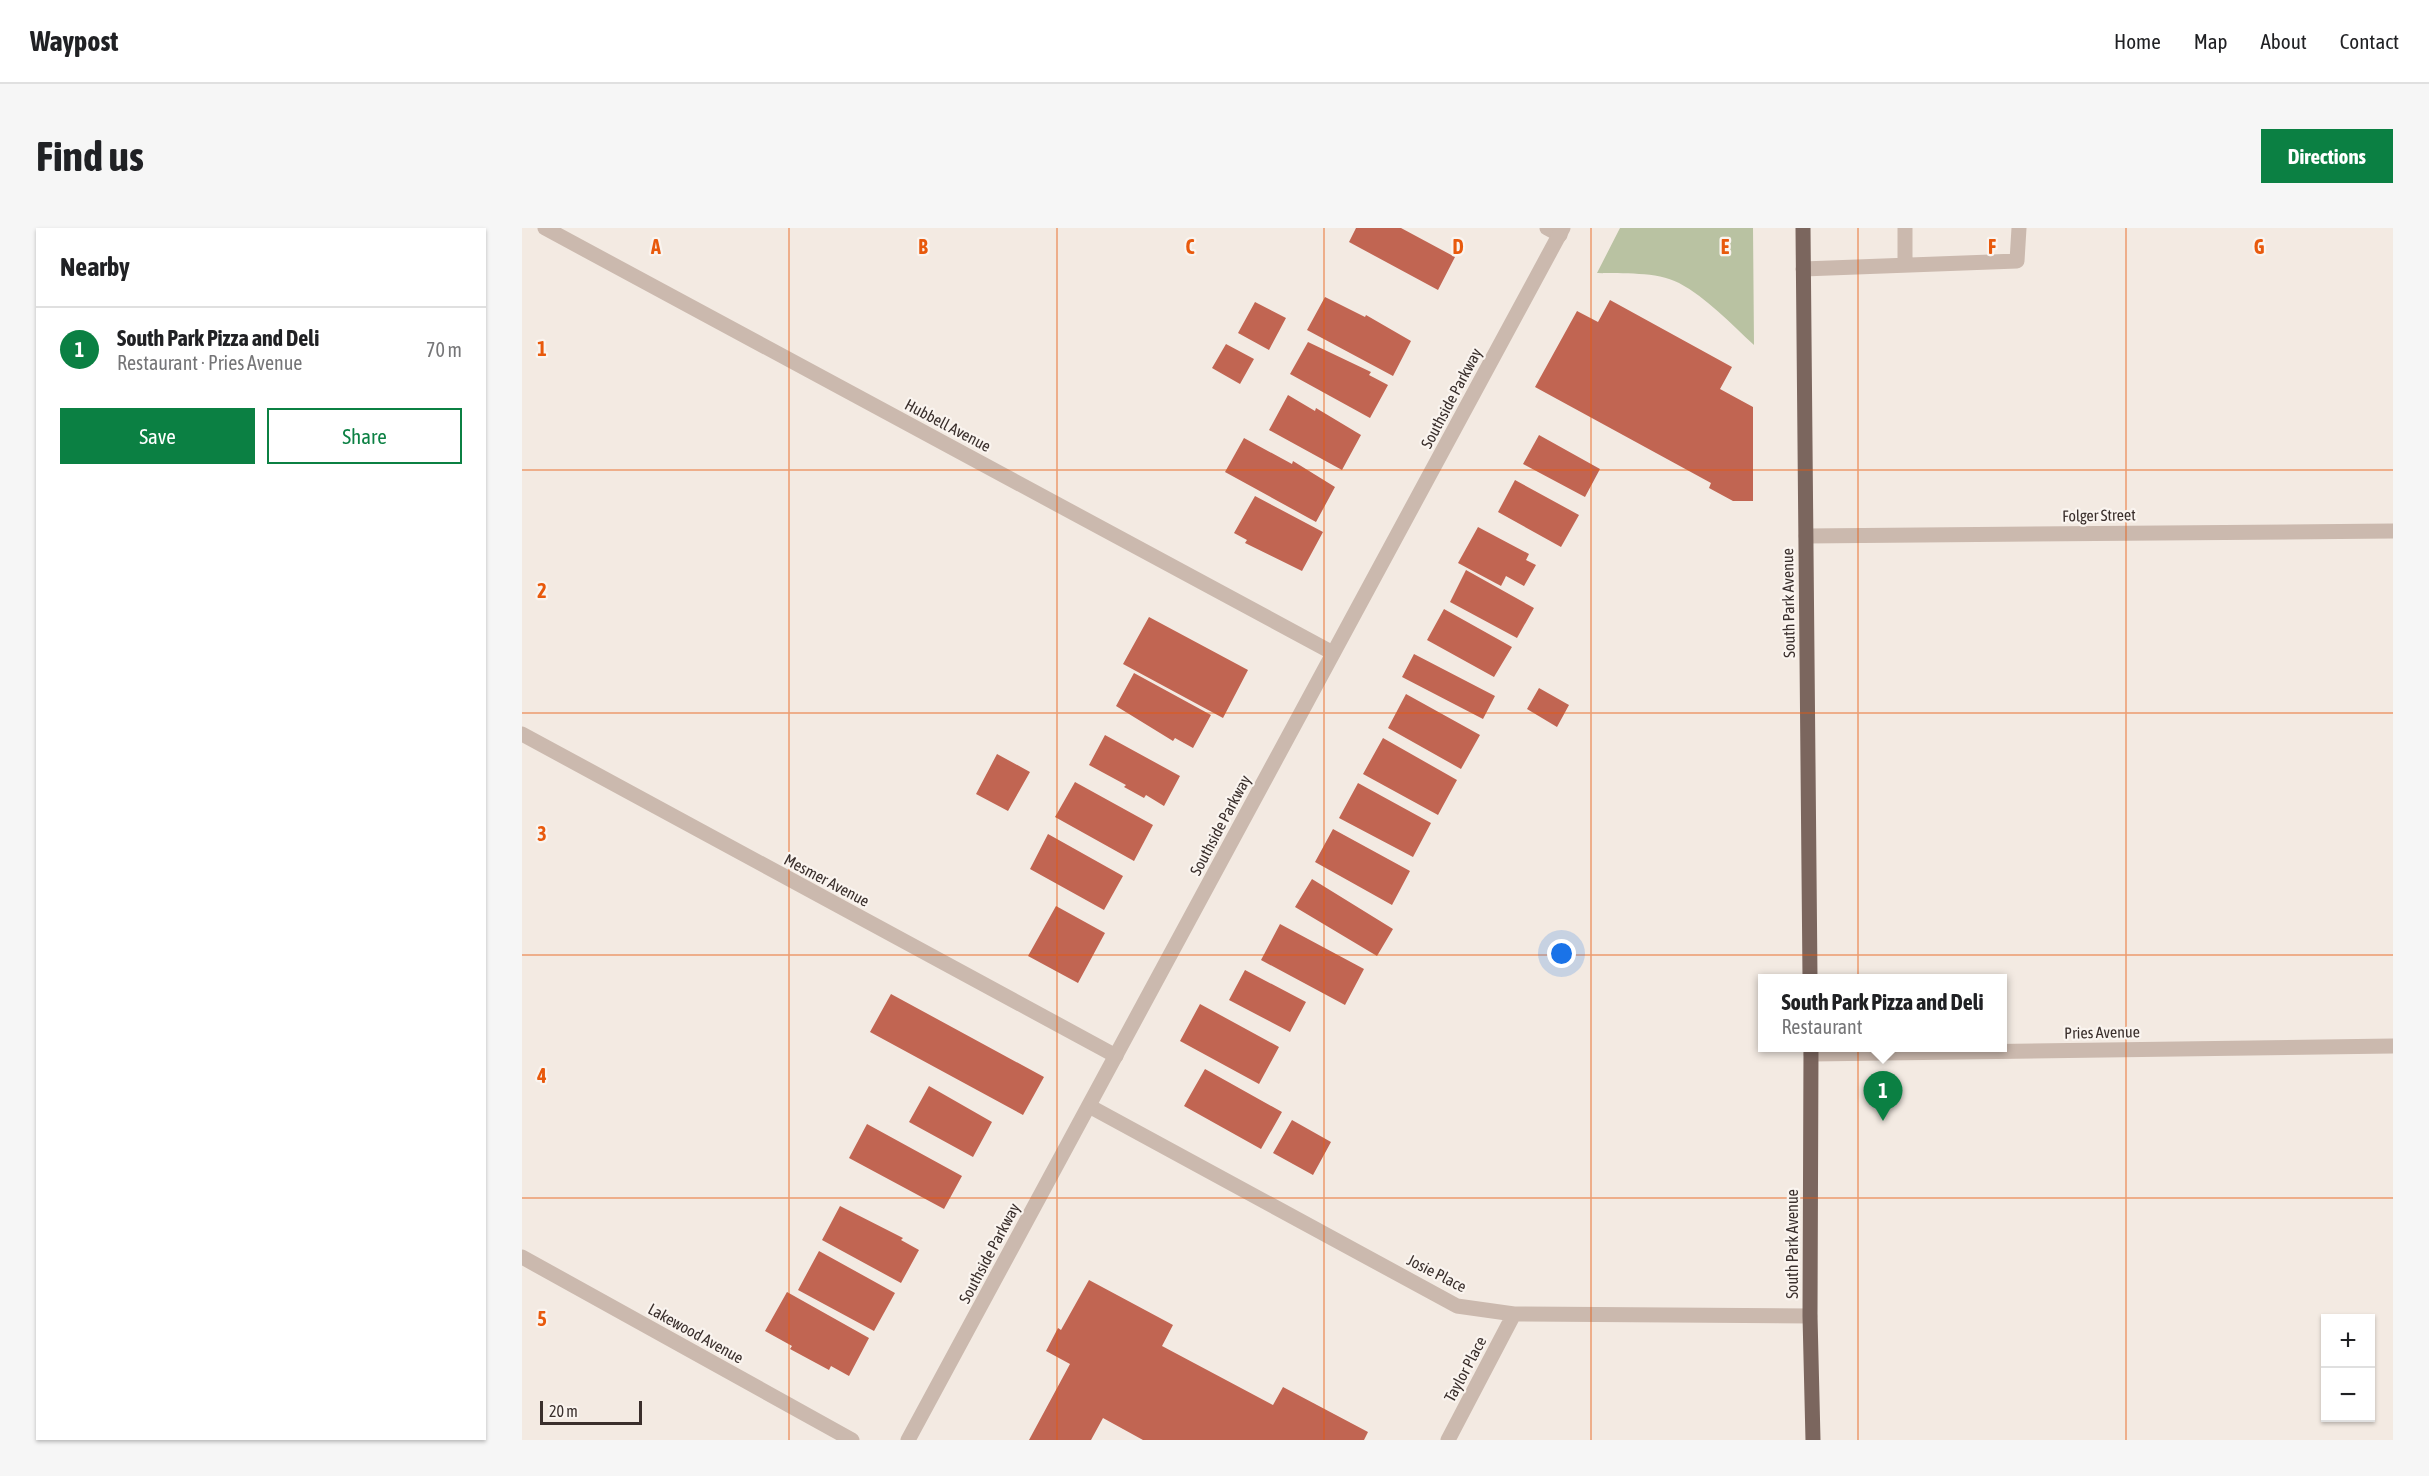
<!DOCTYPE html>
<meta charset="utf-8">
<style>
:root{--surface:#fff;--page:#f6f6f6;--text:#202124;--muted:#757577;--line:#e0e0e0;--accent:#0b8043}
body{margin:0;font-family:"Asap Condensed",sans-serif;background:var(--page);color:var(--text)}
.controls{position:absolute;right:18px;bottom:18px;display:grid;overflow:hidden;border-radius:0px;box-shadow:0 2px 4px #0004}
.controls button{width:54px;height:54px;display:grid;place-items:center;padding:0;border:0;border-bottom:2px solid var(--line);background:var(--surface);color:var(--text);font:30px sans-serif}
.scale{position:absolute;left:18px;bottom:15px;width:102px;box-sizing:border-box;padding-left:6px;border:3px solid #3a2f2c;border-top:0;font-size:16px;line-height:21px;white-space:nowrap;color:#3a2f2c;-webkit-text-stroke:4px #faf4ef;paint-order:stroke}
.you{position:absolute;left:1040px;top:726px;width:21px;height:21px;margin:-15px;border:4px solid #fff;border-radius:50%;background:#1a73e8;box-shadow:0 0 0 9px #1a73e833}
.badge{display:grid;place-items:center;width:39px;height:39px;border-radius:50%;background:var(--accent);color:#fff;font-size:20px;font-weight:700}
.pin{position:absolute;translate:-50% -50px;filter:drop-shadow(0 2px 3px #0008)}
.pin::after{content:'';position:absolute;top:32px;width:21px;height:18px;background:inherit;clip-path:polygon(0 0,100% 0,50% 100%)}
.popup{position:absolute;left:1236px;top:746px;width:249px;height:78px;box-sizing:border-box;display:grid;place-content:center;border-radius:0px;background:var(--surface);filter:drop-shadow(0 2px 4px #0005);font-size:20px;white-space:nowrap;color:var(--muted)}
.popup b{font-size:22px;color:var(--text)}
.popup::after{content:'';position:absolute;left:50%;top:100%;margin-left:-12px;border:12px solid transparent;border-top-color:var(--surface)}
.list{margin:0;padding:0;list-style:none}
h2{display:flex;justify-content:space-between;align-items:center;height:78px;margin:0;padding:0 24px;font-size:26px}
h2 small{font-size:20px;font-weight:400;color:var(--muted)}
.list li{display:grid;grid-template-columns:39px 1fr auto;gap:18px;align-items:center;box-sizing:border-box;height:84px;padding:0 24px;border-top:2px solid var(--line)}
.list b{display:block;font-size:22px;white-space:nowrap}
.list p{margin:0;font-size:20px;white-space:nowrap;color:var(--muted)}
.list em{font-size:20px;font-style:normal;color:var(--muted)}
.actions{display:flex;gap:12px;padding:18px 24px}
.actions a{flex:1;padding:14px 0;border:2px solid var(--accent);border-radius:0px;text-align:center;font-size:21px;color:var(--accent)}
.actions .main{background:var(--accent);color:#fff}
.map{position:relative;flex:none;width:1871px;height:1212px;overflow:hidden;border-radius:0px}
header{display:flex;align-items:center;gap:36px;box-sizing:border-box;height:84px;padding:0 30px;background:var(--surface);border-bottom:2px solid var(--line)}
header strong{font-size:28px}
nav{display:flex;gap:33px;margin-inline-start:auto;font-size:21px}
.intro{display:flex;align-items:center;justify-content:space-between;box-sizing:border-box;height:144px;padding:0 36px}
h1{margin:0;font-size:42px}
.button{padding:15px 27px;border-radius:0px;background:var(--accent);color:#fff;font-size:21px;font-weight:700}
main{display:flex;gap:36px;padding:0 36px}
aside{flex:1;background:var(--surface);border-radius:0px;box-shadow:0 2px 4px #0004}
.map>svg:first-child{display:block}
.green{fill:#b9c2a2}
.building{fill:#c16552}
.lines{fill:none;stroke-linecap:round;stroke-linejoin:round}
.service{stroke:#cbb9ae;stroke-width:15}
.minor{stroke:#cbb9ae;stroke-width:15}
.tertiary{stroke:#cbb9ae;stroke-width:15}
.primary{stroke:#7b665e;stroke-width:15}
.grid{fill:none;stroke:#e8590c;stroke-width:1.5;stroke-opacity:0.55}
.labels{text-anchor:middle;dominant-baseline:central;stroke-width:4.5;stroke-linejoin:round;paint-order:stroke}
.street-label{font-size:16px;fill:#3a2f2c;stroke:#faf4ef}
.grid-label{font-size:20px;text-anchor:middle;font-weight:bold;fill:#e8590c;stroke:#faf4ef;stroke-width:4.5;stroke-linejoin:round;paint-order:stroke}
</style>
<header>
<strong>Waypost</strong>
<nav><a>Home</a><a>Map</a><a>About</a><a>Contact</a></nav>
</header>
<div class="intro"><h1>Find us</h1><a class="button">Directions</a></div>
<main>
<aside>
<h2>Nearby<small></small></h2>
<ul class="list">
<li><span class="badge">1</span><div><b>South Park Pizza and Deli</b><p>Restaurant · Pries Avenue</p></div><em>70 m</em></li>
</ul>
<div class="actions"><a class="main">Save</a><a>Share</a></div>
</aside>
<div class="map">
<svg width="1871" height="1212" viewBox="0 0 1871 1212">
<rect width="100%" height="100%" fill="#f3eae2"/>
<path class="green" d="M1098 0H1231L1232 117C1209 96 1185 70 1157 55 1134 43 1101 46 1075 45Z"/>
<path class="building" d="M834 0H879L933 29 916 62 827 14Z
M803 69 843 89 844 87 889 113 871 148 785 102Z
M1088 72 1210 139 1198 161 1231 179V273H1211L1187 260 1189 255 1013 159 1055 83 1076 94Z
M733 74 764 90 747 122 716 105Z
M786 114 849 144 847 147 866 157 848 190 768 146Z
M704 116 732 131 718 156 690 140Z
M766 167 793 183 794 180 839 207 820 242 747 202Z
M1017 207 1078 241 1063 269 1001 236Z
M722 210 770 236 771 233 813 259 794 294 703 244Z
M993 252 1057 287 1039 319 976 284Z
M733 268 801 304 780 343 723 315 725 312 712 305Z
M956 299 1007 326 1004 332 1014 337 1002 358 984 348 979 358 936 335Z
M944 342 1012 380 995 410 928 374Z
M922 381 990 419 972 449 905 412Z
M627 389 726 442 701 490 601 436Z
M892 426 973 468 961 491 880 449Z
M612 445 689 487 671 520 653 510 651 513 594 478Z
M1017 460 1047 477 1035 499 1005 481Z
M884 466 958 507 939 541 866 500Z
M583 507 658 548 642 578 624 567 622 570 602 559 604 557 567 537Z
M861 510 935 552 916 587 841 546Z
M475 526 508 544 486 583 454 566Z
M553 554 631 597 612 633 533 589Z
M836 555 909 595 891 629 817 590Z
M811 601 888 643 870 677 793 634Z
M526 606 601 648 582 682 508 641Z
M790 651 871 701 855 728 773 679Z
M534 678 583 705 556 755 506 728Z
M758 696 842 741 823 777 739 732Z
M723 742 784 774 768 804 707 772Z
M369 766 522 849 501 887 348 804Z
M678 776 757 819 737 856 658 813Z
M683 841 760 884 739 921 662 878Z
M407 858 470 894 451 929 387 894Z
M770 892 809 914 791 947 751 925Z
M345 896 440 948 422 981 327 930Z
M318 978 381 1010 379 1012 397 1022 379 1055 300 1012Z
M297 1023 373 1065 352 1103 276 1062Z
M567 1052 651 1097 640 1118 751 1177 761 1159 846 1204 842 1212H621L581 1190 569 1212H507L548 1136 524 1123 536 1100 539 1102Z
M265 1064 347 1110 327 1148 309 1138 307 1142 268 1121 270 1118 243 1103Z"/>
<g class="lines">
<path class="service" d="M1383 0V37
M1281 41 1495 33 1497 0"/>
<path class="minor" d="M23 0 811 425
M1025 0 1038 7
M1284 308 1871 303
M0 506 594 828
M1289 826 1871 818
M567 878 935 1078 992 1086 1288 1088
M0 1029 330 1212
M926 1212 992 1086"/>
<path class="tertiary" d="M386 1212 1041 0"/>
<path class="primary" d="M1281 0 1288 750
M1289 820 1288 1088 1291 1212"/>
</g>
<path class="grid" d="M267 0V1212M535 0V1212M802 0V1212M1069 0V1212M1336 0V1212M1604 0V1212M0 242H1871M0 485H1871M0 727H1871M0 970H1871"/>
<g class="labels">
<g class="street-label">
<text transform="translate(929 170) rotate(-62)">Southside Parkway</text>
<text transform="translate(426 197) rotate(28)">Hubbell Avenue</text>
<text transform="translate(1577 287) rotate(-1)">Folger Street</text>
<text transform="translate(1266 375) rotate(-91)">South Park Avenue</text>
<text transform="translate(698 597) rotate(-62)">Southside Parkway</text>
<text transform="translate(305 652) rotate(28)">Mesmer Avenue</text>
<text transform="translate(1580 804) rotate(-1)">Pries Avenue</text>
<text transform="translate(1270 1016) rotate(-90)">South Park Avenue</text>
<text transform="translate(467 1025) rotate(-62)">Southside Parkway</text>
<text transform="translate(915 1045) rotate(27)">Josie Place</text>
<text transform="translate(174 1105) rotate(29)">Lakewood Avenue</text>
<text transform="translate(943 1141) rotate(-62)">Taylor Place</text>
</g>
</g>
<g class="grid-label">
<text x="134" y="26">A</text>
<text x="401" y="26">B</text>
<text x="668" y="26">C</text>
<text x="936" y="26">D</text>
<text x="1203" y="26">E</text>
<text x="1470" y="26">F</text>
<text x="1737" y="26">G</text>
<text x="20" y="128">1</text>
<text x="20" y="370">2</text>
<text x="20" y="613">3</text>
<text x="20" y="855">4</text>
<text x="20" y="1098">5</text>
</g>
</svg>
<div class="controls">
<button>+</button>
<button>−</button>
</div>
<div class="scale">20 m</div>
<div class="you"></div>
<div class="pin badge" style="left:1361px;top:893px">1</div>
<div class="popup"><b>South Park Pizza and Deli</b>Restaurant</div>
</div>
</main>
